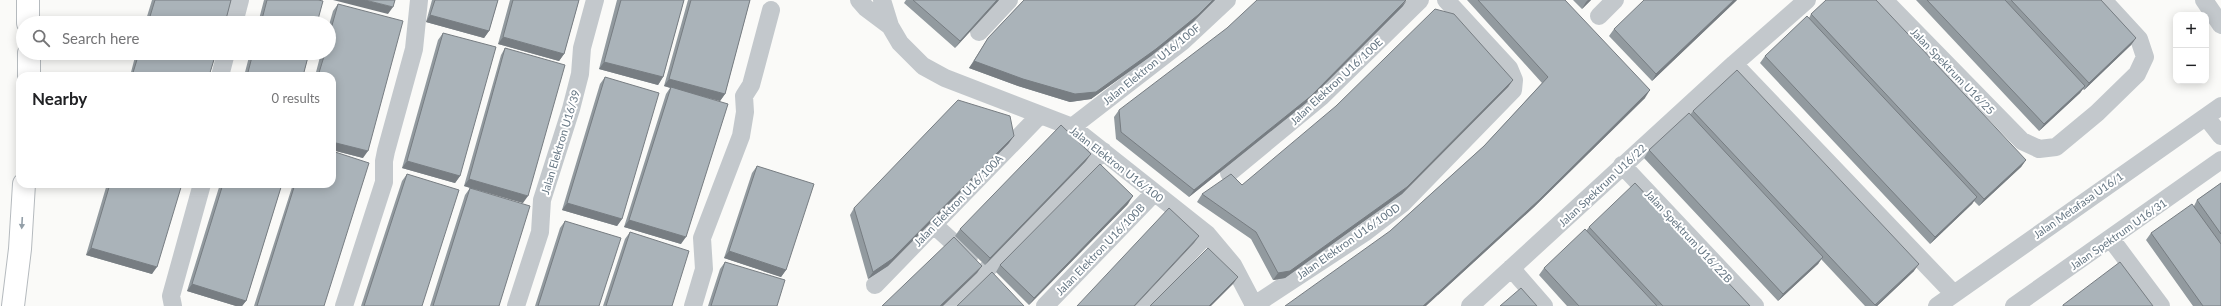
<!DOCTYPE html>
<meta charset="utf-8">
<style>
:root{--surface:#fff;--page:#f2f2f2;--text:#202124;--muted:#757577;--line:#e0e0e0}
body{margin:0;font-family:Lato,sans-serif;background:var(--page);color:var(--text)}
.controls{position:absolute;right:12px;top:12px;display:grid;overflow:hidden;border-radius:8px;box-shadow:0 2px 10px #0003}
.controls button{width:36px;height:36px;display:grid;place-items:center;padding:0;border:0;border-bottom:1px solid var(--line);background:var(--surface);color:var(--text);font:20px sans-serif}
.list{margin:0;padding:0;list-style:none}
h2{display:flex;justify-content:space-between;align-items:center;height:52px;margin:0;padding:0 16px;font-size:17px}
h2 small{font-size:13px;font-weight:400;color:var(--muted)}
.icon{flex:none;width:22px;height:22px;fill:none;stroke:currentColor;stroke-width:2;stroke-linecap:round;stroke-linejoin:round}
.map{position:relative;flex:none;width:2221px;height:306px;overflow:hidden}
.search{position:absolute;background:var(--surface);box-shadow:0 2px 10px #0003;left:16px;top:16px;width:320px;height:44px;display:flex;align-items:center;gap:10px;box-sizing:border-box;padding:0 14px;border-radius:22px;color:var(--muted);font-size:15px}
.panel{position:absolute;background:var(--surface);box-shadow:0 2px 10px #0003;left:16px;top:72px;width:320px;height:116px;border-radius:12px}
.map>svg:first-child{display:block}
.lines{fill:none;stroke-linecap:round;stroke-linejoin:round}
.major-casing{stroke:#b5babe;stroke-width:24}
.minor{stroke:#c3c8cc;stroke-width:18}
.major{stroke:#fff;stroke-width:22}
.wall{fill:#929a9f}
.shaded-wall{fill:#777d82}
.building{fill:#aab3b9;stroke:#777d82}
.oneway{fill:#939fa8}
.labels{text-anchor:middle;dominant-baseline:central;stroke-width:4;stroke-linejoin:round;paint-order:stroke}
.street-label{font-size:11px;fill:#657683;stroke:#fff}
</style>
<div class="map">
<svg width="2221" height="306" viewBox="0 0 2221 306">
<rect width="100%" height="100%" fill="#fafaf8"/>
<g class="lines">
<g class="major-casing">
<path id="major" d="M28 0V23
M29 53V76
M13 306 20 249 24 184"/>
</g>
<path class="minor" d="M859 0 866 8 890 26
M882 0 890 26 900 43 923 66 945 78 1072 127 1207 234 1233 265 1254 305
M1884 0 2022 141 2039 149 2056 147 2097 113 2137 74 2145 57 2139 39 2103 0
M2204 0 2221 25
M1599 16 1615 0
M234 23 240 0
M979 32 1009 0
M1734 64 1953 293
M220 76 226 53
M2206 117 2221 136
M1072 127 1182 42 1227 0
M1622 165 1755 306
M1229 173 1321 97 1420 0
M934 225 969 257
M2111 239 2161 306
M1511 268 1544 306
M875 285 1040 115
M173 306 171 296 202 184
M344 306 384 182V161L386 151 414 49 419 0
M516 306 540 232 542 200 571 109 580 74 582 48 595 0
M693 306 704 269 702 238 741 136 745 112 744 96 751 85 771 10
M951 306 1103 151
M1045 306 1154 193
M1140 306 1207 234
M1253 306 1364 233 1403 203 1513 90 1514 80 1509 68 1446 0
M1470 306 1734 64 1807 0
M1937 306 2221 106
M2014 306 2221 160"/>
<use href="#major" class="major"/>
</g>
<path class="wall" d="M152 0H231L225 23H145Z
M264 0H318L317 23H258Z
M432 0H498L489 31 484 38 426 22Z
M510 0H579L564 54 559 61 498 44Z
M617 0H684L663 77 658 85 599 69Z
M688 0H750L725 94 720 101 689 93 681 244 624 227 666 94 670 88 664 86Z
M906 0H999L955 48 904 3Z
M1024 0H1215L1193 22 1151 56 1091 99 1070 102 1018 86 969 68 988 38Z
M1467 0H1565L1645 98 1534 207 1438 295 1390 231 1484 146 1542 83Z
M1573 0H1591L1582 9Z
M1737 0 1652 81 1609 36 1614 29Z
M1916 0H2101L2136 38 2131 45 2084 90 2083 89 2080 93 2039 131Z
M338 4 363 158 332 150V76H315L321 53H329V25L333 11Z
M1403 6 1306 103 1189 197 1116 139 1114 117 1119 110Z
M1811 14 2026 160 2021 167 1979 206 1974 201 1972 204 1930 244 1760 63 1765 56 1809 18Z
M443 33 460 176 455 183 402 168 438 40Z
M505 48 523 203 474 189 499 306H430L465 195 470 188 464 186 501 55Z
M136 53H216L209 76H130Z
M250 53H309L303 76H244Z
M605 77 622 219 617 226 562 210 600 84Z
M1513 80 1508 87 1402 194 1285 278 1273 280 1251 239 1197 202 1202 194 1242 185Z
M1693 111 1914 271 1877 306H1865L1821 259 1818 264 1778 301 1644 158 1649 150 1690 115Z
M1009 143 888 266 868 279 850 215 854 208Z
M1086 161 985 265 955 236 960 229Z
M757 166 786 270 781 277 724 258 752 173Z
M407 174 422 306H361L402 181Z
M2221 183V306H2193L2146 240 2151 233 2194 206 2197 200Z
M107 184H182L152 274 86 255Z
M220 184H282L246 301 242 306H236L187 291Z
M293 184H332L324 306H254Z
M1128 204 1029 305 996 272 1000 265Z
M565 221 599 306H535L560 228Z
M1589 227 1750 306H1567L1539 275 1544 268 1586 231Z
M630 232 672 306H603L625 239Z
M725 262 777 306H708L720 269Z"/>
<path class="shaded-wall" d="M333 0H365L393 7 388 14Z
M997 0H999L955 48 960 41Z
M1213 0H1215L1193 22 1151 56 1091 99 1070 102 1018 86 969 68 974 61Z
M1407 0 1403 6 1306 103 1189 197 1194 190Z
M1588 0H1591L1582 9 1586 2Z
M1734 0H1737L1652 81 1656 74Z
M430 15 489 31 484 38 426 22Z
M503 37 564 54 559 61 498 44Z
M2136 38 2131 45 2084 90 2089 83Z
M604 62 663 77 658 85 599 69Z
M669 79 725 94 720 101 664 86Z
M1513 80 1508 87 1402 194 1285 278 1273 280 1278 273Z
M2085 86 2080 93 2039 131 2044 124Z
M1650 90 1645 98 1534 207 1426 306H1423Z
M1014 136 1009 143 888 266 868 279 873 272Z
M332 142 368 151 363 158 332 150Z
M1091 154 1086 161 985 265 990 258Z
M2026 160 2021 167 1979 206 1984 199Z
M407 161 460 176 455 183 402 168Z
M469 179 528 196 523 203 464 186Z
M1133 196 1128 204 1029 305 1034 298Z
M1977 197 1972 204 1930 244 1935 237Z
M567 203 622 219 617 226 562 210Z
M629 220 686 237 681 244 624 227Z
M1199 236 1194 243 1135 306H1134Z
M91 248 157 267 152 274 86 255Z
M729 251 786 270 781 277 724 258Z
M1823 257 1818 264 1778 301 1783 294Z
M1919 264 1914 271 1877 306H1875Z
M982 266 977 273 943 306H940Z
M1238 277 1233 284 1211 306H1209Z
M192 284 246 301 242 306H236L187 291Z"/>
<path class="building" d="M155 0H231L225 23H148Z
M267 0H318L323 1 317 23H261Z
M365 0H395L393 7Z
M435 0H498L489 31 430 15Z
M513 0H579L564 54 503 37Z
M621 0H684L663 77 604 62Z
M691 0H750L725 94 669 79Z
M913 0H997L960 41Z
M1024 0H1213L1198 15 1156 49 1096 92 1075 94 1023 79 974 61 988 38Z
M1257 0H1406L1311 96 1194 190 1121 132 1119 110 1227 28Z
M1478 0H1565L1650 90 1539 200 1443 288 1423 306H1285L1390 231 1484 146 1548 77Z
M1644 0H1734L1656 74 1614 29Z
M1826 0H1876L2026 160 1984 199 1811 14Z
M1927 0H2005L2085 86 2044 124Z
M2011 0H2101L2136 38 2089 83Z
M338 4 403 21 368 151 332 142V76H318L325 53H329V36Z
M1435 9 1454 14 1513 80 1407 187 1290 271 1278 273 1256 232 1202 194 1231 174 1242 185 1336 106Z
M1807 16 1977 197 1935 237 1765 56Z
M443 33 496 47 460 176 407 161Z
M505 48 565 65 528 196 469 179Z
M139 53H216L209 76H132Z
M253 53H309L303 76H247Z
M1737 70 1919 264 1875 305 1693 111Z
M605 77 659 93 622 219 567 203Z
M671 87 728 104 686 237 629 220Z
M958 100 1010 116 1014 136 892 259 873 272 854 208Z
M1689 113 1823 257 1783 294 1649 150Z
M1061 125 1091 154 990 258 960 229Z
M332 151 369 163 324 306H257L295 184H332Z
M1100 164 1133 196 1034 298 1000 265Z
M757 166 814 184 786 270 729 251Z
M407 174 459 190 422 306H364Z
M1635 183 1750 306H1663L1589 227Z
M2221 183V234L2197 200Z
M110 184H182L157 267 91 248Z
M223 184H282L246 301 192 284Z
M470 188 530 206 499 306H433Z
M2192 204 2221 244V306H2203L2151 233Z
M1169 208 1199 236 1134 306H1077Z
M565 221 621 238 599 306H538Z
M1585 229 1657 306H1579L1544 268Z
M630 232 689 251 672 306H606Z
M954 237 982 266 940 306H882Z
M1208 248 1238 277 1209 306H1150Z
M725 262 785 280 777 306H711Z
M2120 262 2153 306H2063V305Z
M992 272 1024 306H957Z
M1521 288 1537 306H1500Z"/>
<defs><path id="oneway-solid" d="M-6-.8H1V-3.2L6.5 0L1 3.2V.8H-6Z"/></defs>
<use class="oneway" href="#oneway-solid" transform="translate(22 223) rotate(93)"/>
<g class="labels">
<g class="street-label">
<text transform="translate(1151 64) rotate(-39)">Jalan Elektron U16/100F</text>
<text transform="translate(1953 71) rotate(46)">Jalan Spektrum U16/25</text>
<text transform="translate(1336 81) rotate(-43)">Jalan Elektron U16/100E</text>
<text transform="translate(560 142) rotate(-73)">Jalan Elektron U16/39</text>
<text transform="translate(1117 164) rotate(38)">Jalan Elektron U16/100</text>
<text transform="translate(1602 185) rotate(-43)">Jalan Spektrum U16/22</text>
<text transform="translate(958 200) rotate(-46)">Jalan Elektron U16/100A</text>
<text transform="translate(2078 205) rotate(-35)">Jalan Metafasa U16/1</text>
<text transform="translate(2118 234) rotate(-35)">Jalan Spektrum U16/31</text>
<text transform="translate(1689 236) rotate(47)">Jalan Spektrum U16/22B</text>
<text transform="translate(1348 241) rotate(-35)">Jalan Elektron U16/100D</text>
<text transform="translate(1100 249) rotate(-46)">Jalan Elektron U16/100B</text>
</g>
</g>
</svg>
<div class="controls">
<button>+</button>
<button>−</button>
</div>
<div class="search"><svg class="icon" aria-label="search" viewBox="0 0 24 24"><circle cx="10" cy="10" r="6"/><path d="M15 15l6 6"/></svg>Search here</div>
<section class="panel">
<h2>Nearby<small>0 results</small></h2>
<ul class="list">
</ul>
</section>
</div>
